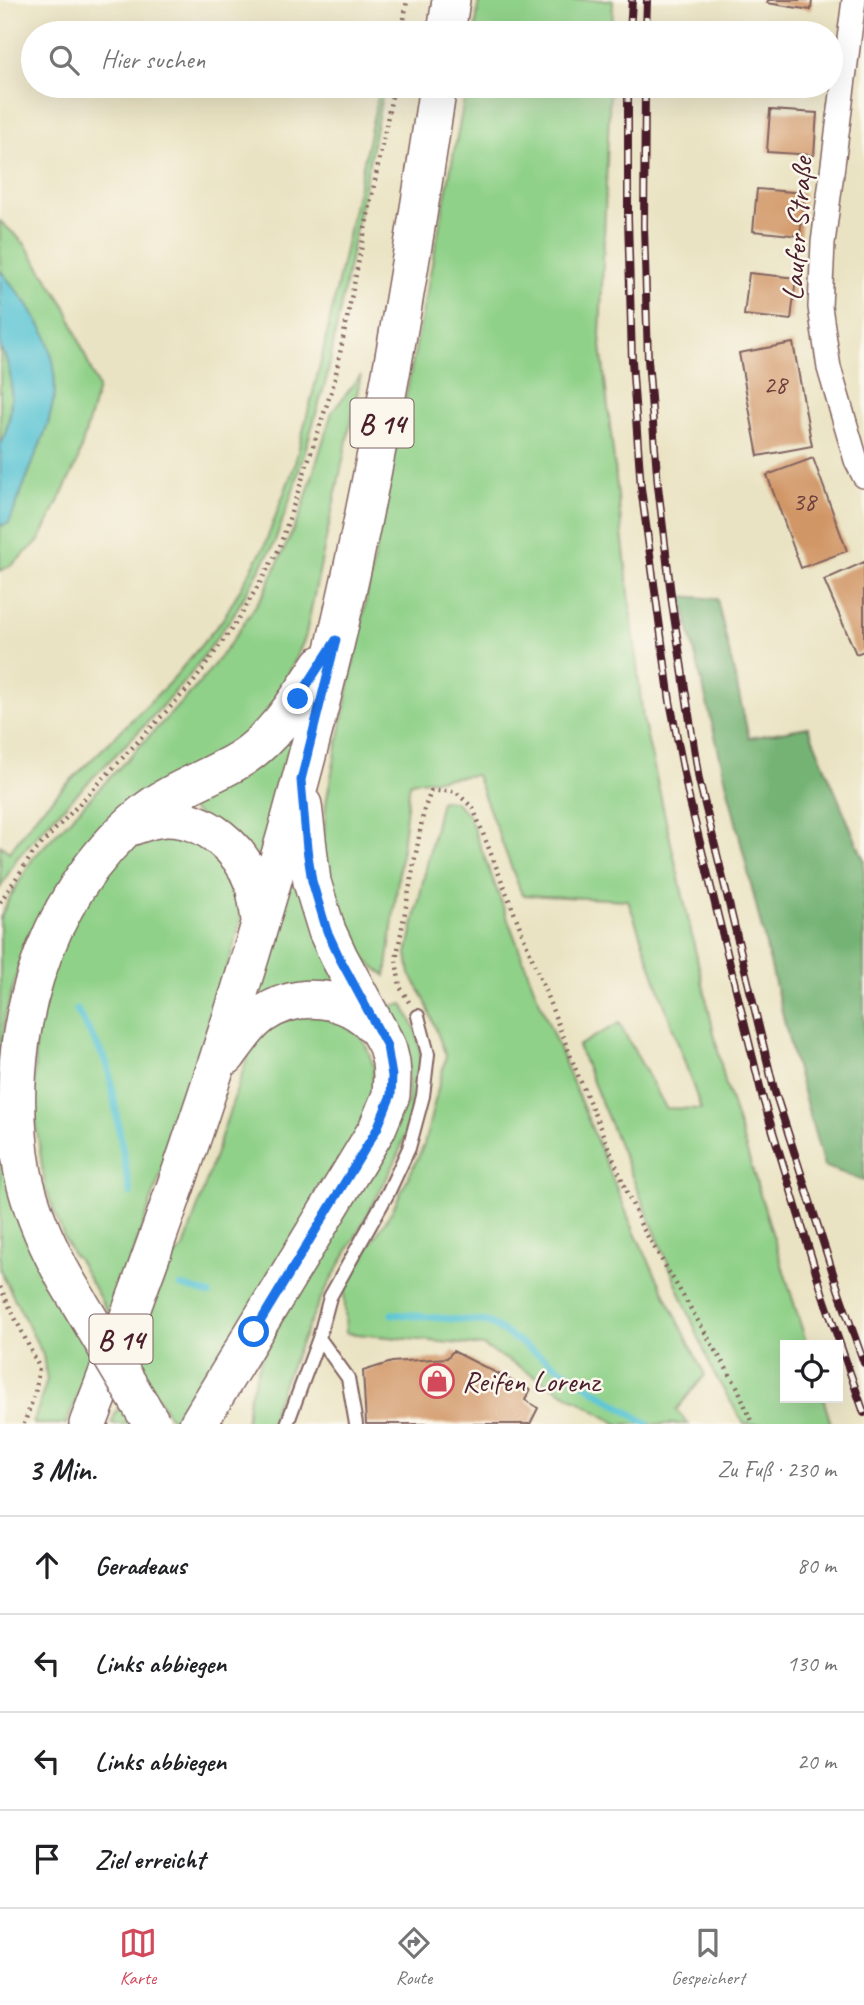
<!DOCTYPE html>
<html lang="de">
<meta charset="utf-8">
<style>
:root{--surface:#fff;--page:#f2f2f2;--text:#202124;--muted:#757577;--line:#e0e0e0;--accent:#d1495b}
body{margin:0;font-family:Caveat,sans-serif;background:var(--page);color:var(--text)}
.controls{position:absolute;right:21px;bottom:21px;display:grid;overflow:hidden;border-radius:0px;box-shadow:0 7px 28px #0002}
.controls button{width:63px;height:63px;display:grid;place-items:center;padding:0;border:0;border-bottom:2px solid var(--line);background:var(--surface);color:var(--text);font:35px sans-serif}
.stop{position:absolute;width:21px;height:21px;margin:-16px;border:5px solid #1a73e8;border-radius:50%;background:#fff}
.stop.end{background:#1a73e8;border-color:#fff;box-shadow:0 2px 7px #0008}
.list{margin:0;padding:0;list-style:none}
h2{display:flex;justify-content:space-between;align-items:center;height:91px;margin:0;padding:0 28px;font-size:30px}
h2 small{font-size:23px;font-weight:400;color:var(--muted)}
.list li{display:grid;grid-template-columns:46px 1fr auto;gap:21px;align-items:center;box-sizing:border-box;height:98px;padding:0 28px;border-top:2px solid var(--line)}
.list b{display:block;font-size:26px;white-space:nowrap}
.list em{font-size:23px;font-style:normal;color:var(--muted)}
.icon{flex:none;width:38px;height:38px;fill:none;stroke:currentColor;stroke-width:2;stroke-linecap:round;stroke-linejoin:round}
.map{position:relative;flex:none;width:864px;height:1424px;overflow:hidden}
.search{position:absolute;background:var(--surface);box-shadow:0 7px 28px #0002;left:21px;right:21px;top:21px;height:77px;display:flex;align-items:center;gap:18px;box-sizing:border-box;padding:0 24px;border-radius:38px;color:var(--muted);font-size:26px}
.sheet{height:483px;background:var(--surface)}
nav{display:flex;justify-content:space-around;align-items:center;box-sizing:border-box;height:98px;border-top:2px solid var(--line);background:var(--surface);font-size:19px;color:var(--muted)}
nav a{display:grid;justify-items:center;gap:4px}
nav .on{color:var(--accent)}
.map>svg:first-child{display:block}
.green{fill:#90d189;stroke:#6d785a;stroke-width:2}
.forest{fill:#74b375;stroke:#5f6950;stroke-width:2}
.water{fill:#59c4d4;stroke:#527280;stroke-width:2}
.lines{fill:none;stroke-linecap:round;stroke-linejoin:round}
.stream{stroke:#59c4d4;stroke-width:7}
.building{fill:#d19666}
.lane-casing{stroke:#826460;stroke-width:16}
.street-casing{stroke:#826460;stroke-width:26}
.primary-casing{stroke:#826460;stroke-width:40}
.path{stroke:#826460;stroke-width:4.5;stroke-dasharray:2 5;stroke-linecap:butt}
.lane{stroke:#fff;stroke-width:12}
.street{stroke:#fff;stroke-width:23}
.primary{stroke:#fff;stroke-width:37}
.rail-casing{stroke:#4a1f2b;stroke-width:8}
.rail{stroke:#fbf7ec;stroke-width:5;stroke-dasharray:16;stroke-linecap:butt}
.primary-bridge-casing{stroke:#826460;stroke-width:40;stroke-linecap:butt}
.primary-bridge{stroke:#fff;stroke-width:37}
.route{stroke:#1a73e8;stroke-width:9}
.labels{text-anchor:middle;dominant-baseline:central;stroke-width:5;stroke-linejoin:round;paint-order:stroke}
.number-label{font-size:26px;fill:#6c3d3a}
.shield{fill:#fbf7ec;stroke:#7f6065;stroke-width:2}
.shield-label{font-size:28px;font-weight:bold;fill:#4a1f2b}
.street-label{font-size:30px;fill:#4a1f2b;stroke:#fbf7ec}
.poi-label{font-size:30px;fill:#4a1f2b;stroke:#fbf7ec;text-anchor:start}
</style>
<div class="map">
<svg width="864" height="1424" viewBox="0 0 864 1424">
<rect width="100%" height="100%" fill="#fbf7ec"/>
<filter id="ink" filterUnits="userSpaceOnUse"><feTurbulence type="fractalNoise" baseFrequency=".0143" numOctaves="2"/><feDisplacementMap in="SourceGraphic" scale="14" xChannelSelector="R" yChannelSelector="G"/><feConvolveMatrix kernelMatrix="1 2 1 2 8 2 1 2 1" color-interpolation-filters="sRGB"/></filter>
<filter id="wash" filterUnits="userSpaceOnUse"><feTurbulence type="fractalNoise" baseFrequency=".00686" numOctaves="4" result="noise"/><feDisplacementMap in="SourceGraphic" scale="28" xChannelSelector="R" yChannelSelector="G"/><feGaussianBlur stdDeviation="1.57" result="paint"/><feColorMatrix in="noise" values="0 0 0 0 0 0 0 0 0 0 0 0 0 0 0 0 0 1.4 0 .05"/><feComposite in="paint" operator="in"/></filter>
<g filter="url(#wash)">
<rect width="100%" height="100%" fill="#eae3c3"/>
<path class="green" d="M479 0H613L612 33H475Z
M380 86H384L327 377 292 494 273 546 234 614 189 676 144 726 51 820 17 858 0 888V845L9 852 39 812 172 680 223 619 264 547 294 467 322 357Z
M467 86H610L600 336 643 719 725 1082 807 1345H785V1398H823L831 1424H744L713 1372 578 1046 619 1023 666 1108 701 1109 628 900 522 895 476 775 410 782 386 976 347 946 322 865 326 803Z
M0 221 24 243 66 307 98 388 77 463 39 541 12 565 0 571V526L9 522 48 424 55 393 28 305 0 270Z
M0 347C16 372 14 419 0 445Z
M361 375 305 638 280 694 253 728 51 898 26 943 5 1016 0 1096V918L9 899 33 858 199 684 232 641 264 593 301 513 332 412Z
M296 733 262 854 253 857 179 800Z
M441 800 454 801 468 814 534 988 634 1231 705 1375 676 1410 689 1424H618L483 1346 346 1333 344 1286 393 1209 424 1145 446 1056 424 998 410 974 407 954Z
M154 835 207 839 240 884 241 920 233 949 180 1118 111 1318 77 1258 73 1255 65 1240 45 1187 34 1108 35 1035 51 967 82 904 129 845Z
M292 861 346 984 256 998Z
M403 1004 417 1032 422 1064 419 1098 396 1160 366 1218 319 1302 289 1370 274 1408 272 1424H246L248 1402 264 1350 408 1101 409 1043 390 1006Z
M324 1010 363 1038 374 1067 372 1099 362 1126 187 1424H174L132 1356 172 1258 184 1248 251 1047 266 1025Z
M0 1134 93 1360 66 1424H33L47 1380 43 1355 0 1270Z
M120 1403 133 1424H111Z"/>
<path class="forest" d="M681 596 717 599 749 738 808 727 864 860V1181L824 1166 792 1053Z"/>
<path class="water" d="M0 270 28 305 46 335 54 365 55 393 48 424 9 523 0 526V445C14 419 16 372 0 347Z"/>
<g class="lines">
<path class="stream" d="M77 1010 108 1065 130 1193
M181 1286 209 1294
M392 1314 488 1322 647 1424"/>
</g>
<g id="blocks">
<path class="building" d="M768 0H812L811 10 767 3Z
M770 110 817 113 814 155 767 152Z
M757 189 804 193 800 236 753 231Z
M749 273 796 278 791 320 744 315Z
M793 343 812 446 758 456 739 353Z
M813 458 847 551 801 568 767 475Z
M864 562V651L856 654 824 580Z
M453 1351 530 1390 525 1400 538 1408 530 1424H366L363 1371 392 1362 447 1358Z"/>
</g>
</g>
<g filter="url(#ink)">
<use href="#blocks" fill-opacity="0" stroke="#826460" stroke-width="2"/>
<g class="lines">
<g class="lane-casing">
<path id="lane" d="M319 1338 348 1378 356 1424
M287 1424 319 1338 330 1297 388 1193 409 1148 423 1096 428 1054 418 1016"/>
</g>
<g class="street-casing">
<path id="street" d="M854 0 823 243 820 307 829 368 856 460 864 476"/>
</g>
<g class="primary-casing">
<path id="primary" d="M446 33 451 0
M130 827C142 823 155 818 167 818 205 818 241 848 253 883 257 895 258 908 260 920
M227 1056C237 1042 248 1025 262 1015 298 990 347 995 376 1028
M66 1280C47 1246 31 1211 23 1173 0 1043 39 900 142 814 171 790 207 779 239 760 275 738 298 699 321 664
M88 1424C188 1168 272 908 336 641 379 458 410 272 438 86
M198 1424 377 1129 391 1095 392 1076 391 1062 387 1046 339 957 327 931 312 882 303 805"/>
</g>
<path class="path" d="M402 33 407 0
M0 902 34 852 193 683 240 617 279 549 334 383 394 86
M409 1002 400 987 396 960 424 810 431 791H455L473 808 578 1075 641 1225 738 1388 752 1424
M0 1287 39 1367 35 1393 24 1424"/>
<use href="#lane" class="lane"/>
<use href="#street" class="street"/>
<use href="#primary" class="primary"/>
<g class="rail-casing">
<path id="rail" d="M630 33 632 0
M646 33 647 0
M628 86V218L632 361 641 488 670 701 688 794 763 1099 823 1295 864 1413
M645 86 644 226 648 360 658 486 672 603 699 780 774 1089 839 1292 864 1363"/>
</g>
<use href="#rail" class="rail"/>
<g class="primary-bridge-casing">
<path id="primary-bridge" d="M66 1280 152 1424"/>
</g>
<use href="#primary-bridge" class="primary-bridge"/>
</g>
</g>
<g class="lines" filter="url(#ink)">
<path class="route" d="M254 1332 377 1129 391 1095 392 1076 387 1046 339 957 327 931 312 881 307 849 301 780 336 640 298 699"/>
</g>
<defs>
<g id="shop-ring" transform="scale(1.75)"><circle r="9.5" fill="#fbf7ec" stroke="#d1495b" stroke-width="1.5"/><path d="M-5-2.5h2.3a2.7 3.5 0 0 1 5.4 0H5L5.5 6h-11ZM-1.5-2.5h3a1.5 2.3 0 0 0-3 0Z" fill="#d1495b"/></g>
</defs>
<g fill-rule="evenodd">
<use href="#shop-ring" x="437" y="1381"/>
</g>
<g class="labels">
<g class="number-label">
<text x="775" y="384">28</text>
<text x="804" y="501">38</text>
</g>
<g class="shield">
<rect x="350.5" y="398.5" width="63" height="49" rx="5"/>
<rect x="89.5" y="1314.5" width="63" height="49" rx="5"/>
</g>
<g class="shield-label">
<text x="382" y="423">B 14</text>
<text x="121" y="1339">B 14</text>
</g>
<g class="street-label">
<text transform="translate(797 229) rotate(-86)">Laufer Straße</text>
</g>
<g class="poi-label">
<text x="462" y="1381">Reifen Lorenz</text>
</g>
</g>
</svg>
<div class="controls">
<button><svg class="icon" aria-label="locate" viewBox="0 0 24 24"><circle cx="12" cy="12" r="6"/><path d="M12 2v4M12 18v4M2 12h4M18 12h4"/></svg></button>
</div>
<div class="stop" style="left:254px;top:1332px"></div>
<div class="stop end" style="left:298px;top:699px"></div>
<div class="search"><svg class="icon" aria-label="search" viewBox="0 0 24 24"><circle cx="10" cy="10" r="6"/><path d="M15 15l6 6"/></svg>Hier suchen</div>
</div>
<section class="sheet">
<h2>3 Min.<small>Zu Fuß · 230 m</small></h2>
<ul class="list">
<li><svg class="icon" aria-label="ahead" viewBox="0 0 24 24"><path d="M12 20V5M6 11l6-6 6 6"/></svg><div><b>Geradeaus</b></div><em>80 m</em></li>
<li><svg class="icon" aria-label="left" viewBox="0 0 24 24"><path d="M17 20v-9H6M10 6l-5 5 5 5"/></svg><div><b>Links abbiegen</b></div><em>130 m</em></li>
<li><svg class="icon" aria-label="left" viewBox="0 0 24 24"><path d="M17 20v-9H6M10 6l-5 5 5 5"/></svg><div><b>Links abbiegen</b></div><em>20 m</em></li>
<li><svg class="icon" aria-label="arrive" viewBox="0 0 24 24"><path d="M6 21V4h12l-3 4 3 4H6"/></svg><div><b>Ziel erreicht</b></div></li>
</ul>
</section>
<nav>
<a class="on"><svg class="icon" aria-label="map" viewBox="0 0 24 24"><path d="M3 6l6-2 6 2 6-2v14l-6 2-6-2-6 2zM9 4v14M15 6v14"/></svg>Karte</a>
<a><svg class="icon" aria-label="directions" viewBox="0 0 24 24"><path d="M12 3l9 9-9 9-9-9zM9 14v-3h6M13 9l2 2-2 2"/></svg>Route</a>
<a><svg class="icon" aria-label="saved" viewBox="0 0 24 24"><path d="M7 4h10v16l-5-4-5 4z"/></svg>Gespeichert</a>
</nav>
